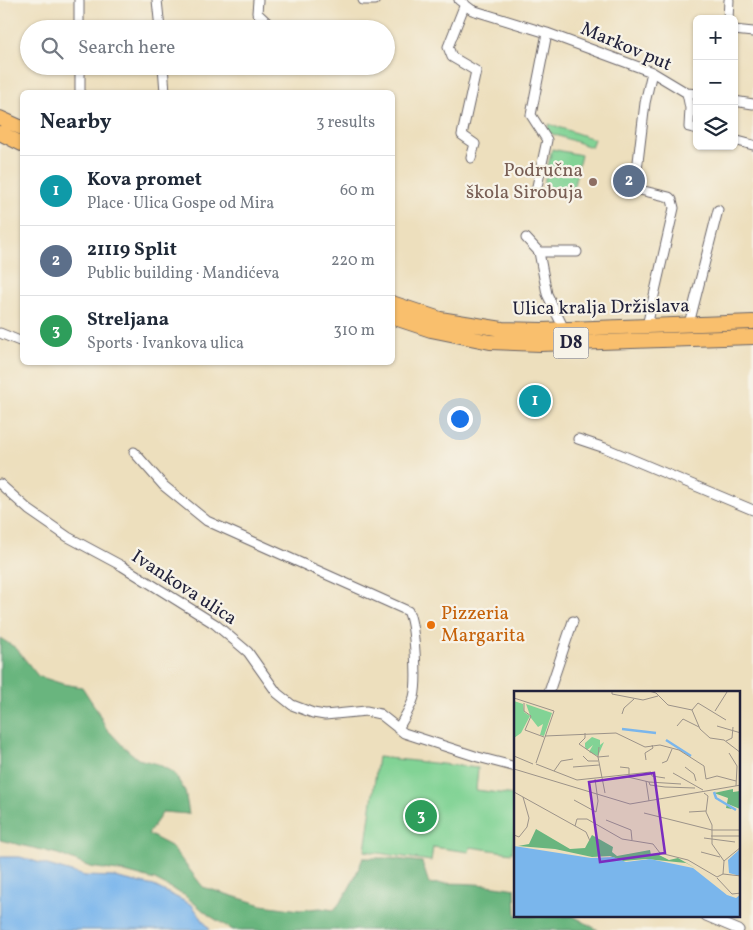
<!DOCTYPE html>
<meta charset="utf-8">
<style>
:root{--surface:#fff;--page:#f2f2f3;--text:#1f2937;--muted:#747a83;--line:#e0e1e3;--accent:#2563eb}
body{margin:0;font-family:Vollkorn,serif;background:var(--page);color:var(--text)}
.controls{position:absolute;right:15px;top:15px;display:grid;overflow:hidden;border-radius:8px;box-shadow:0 1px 4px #0004}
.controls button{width:45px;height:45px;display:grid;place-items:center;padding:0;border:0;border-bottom:1px solid var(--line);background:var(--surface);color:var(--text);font:25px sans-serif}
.you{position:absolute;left:459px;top:418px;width:18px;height:18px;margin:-12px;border:4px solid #fff;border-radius:50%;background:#1a73e8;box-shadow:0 0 0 8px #1a73e833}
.badge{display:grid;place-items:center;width:32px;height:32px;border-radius:50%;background:var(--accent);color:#fff;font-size:16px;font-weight:700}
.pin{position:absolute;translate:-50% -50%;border:2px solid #fff;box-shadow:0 1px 5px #0006}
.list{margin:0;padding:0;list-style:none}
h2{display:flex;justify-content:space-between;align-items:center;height:65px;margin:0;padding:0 20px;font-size:21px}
h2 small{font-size:16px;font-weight:400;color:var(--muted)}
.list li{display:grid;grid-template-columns:32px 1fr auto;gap:15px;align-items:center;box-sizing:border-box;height:70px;padding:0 20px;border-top:1px solid var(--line)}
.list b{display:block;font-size:19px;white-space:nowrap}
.list p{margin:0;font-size:16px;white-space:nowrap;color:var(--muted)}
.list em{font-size:16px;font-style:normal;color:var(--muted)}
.icon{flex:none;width:28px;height:28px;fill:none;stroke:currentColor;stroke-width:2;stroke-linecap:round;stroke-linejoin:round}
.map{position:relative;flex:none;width:753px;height:930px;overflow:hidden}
.search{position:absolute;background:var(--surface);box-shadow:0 1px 4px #0004;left:20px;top:20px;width:375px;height:55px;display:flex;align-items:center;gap:12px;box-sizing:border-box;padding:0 18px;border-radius:28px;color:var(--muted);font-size:19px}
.panel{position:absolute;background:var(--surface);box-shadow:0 1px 4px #0004;left:20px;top:90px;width:375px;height:275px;border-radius:8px}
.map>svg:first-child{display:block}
.green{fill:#82d395;stroke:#527a68}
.forest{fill:#69b57e;stroke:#466c5c}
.water{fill:#7ab6ec;stroke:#4e6c94}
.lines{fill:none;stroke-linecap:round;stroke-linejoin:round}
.minor-casing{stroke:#696468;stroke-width:11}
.highway-casing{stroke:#696468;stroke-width:16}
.minor{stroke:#fff;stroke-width:9}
.highway{stroke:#f9bf6d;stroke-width:14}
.education-dot{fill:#8d6e63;stroke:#f7f3e8;stroke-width:2}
.food-dot{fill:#e8710a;stroke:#f7f3e8;stroke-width:2}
.labels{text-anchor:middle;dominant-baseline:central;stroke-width:4.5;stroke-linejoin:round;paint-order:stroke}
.shield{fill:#f7f3e8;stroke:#62616f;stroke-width:1}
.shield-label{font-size:18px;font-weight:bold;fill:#22223b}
.street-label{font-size:19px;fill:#22223b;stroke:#f7f3e8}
.education-label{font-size:19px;fill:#785e54;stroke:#f7f3e8;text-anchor:end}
.food-label{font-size:19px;fill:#c56008;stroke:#f7f3e8;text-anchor:start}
.inset-river{fill:none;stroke:#7ab6ec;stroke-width:2.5}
.inset-road{fill:none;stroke:#9c9389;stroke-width:1}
.view{fill:#7b2cbf;fill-opacity:0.15;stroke:#7b2cbf;stroke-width:2.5}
.inset-edge{fill:none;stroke:#22223b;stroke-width:2.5}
</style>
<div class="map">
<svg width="753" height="930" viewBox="0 0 753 930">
<rect width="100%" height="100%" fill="#f7f3e8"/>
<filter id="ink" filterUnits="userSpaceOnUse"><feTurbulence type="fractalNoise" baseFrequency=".02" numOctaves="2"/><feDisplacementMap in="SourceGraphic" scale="10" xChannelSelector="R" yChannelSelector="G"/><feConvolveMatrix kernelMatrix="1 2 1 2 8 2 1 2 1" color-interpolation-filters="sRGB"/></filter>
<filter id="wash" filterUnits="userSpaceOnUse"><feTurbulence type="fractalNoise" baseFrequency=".0096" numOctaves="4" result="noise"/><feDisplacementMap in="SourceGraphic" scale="20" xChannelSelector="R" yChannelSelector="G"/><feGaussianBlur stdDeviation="1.12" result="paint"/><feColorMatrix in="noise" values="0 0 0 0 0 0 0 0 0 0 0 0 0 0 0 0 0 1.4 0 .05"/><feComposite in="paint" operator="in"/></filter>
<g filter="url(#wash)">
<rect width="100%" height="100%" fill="#eddfbd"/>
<path class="green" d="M549 124 594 139 591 147 547 132Z
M552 149 581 155 572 194 543 187Z
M378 757 478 768 476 790 515 795 516 824 512 853 470 847 469 852 433 847 431 861 365 851Z"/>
<path class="forest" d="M0 638 16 648 38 676 63 684 82 687 97 710 106 728 123 746 138 759 158 764 174 773 185 791 189 814 163 812 148 834 171 846 203 887 262 905 300 910 320 908 334 910C348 894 355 877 363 858H387L422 862 429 884C459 882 487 884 515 889L516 916H573L598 930H233L210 916 184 895 155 880 125 872 90 867 58 854 0 840Z"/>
<path class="water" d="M0 857H20L85 876 114 877 154 886 192 905 210 930H0Z"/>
</g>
<g filter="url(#ink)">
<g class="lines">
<g class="minor-casing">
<path id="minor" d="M79 0V29
M157 0 160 29
M258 0 257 13 274 29
M363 0H375
M459 0 472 10 547 33 652 72 687 93 697 94
M465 4 448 47 452 57 476 71 462 135 475 144 471 158
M728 19 729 0
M734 30 753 32
M80 66V92
M163 66 165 92
M370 66 371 67
M687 93 690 108 689 127 697 129
M734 101 753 104
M734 140 753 145
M536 191 547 140 531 115 547 33
M526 238 539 252H577
M539 252 547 294 564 329
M689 324 718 210
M647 326 674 208 672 200 669 197 640 190 635 187 645 103 652 72
M0 333 22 342
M578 439 605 448 753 510
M134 452 164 486 207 521 408 611C415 625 418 681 414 697 411 708 403 719 398 729
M0 484 29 510 68 537 122 566 215 624 248 652 277 693 292 705 313 713 325 715 366 711 380 714 404 733 478 757 516 767
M549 692 573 621
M706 916 739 930"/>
</g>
<g class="highway-casing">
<path id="highway" d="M0 118 22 128
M0 133 22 144
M392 303 440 319 502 329 542 330 753 322
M392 317 431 330 490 342 540 344 753 337"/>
</g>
<use href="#minor" class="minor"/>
<use href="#highway" class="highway"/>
</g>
</g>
<circle class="education-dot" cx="593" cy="182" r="5"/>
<circle class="food-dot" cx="431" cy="625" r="5"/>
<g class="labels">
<rect class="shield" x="553.5" y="327.5" width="35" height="31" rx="4"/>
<g class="shield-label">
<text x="571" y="343">D8</text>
</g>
<g class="street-label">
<text transform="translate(626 47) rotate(23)">Markov put</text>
<text transform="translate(601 308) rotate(-1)">Ulica kralja Držislava</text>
<text transform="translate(184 588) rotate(33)">Ivankova ulica</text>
</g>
<g class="education-label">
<text x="583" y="171">Područna<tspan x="583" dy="22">škola Sirobuja</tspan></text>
</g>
<g class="food-label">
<text x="441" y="614">Pizzeria<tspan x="441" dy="22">Margarita</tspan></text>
</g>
</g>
<g transform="translate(514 691)">
<rect width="226" height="226" fill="#eddfbd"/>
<path d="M0 10 9 13 10 21 16 25 7 42 0 47ZM12 13 38 22 30 45 26 44 29 33 24 36 17 27ZM78 46 86 49V54L90 51 84 65 75 61 79 54 73 59 71 56V52Z" fill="#82d395"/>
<path d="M219 98V101L226 100V118L214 113 218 118 212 117 214 107 200 102ZM22 138 56 158 71 157 78 144 99 156 98 161 103 165 136 159 137 164H145L155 169 164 167 183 178 172 172 132 168 109 170 96 165 78 166 41 158 4 155 15 153Z" fill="#69b57e"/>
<path d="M0 155 77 167 99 166 112 171 136 168 179 177 213 204 222 207 226 204V226H0ZM226 158V185L215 182 214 169Z" fill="#7ab6ec"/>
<path class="inset-river" d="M108 38 142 42M152 49 177 65M200 101 202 107 222 119"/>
<path class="inset-road" d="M98 0V3L129 9 144 5M135 0 142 2 154 14 178 19 186 38 196 47 210 49 227 62M0 7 40 20 22 72M10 12V20L17 25 11 39 30 46M178 19 184 12 212 29M201 20 213 1M108 23 110 17 120 8M163 35 169 28 185 36M203 35 227 42M71 42V47L65 53 84 66 91 102M31 45 102 42 131 56 146 54 165 59 190 75 192 88 203 85 222 90M212 50 218 47 219 36M85 56 84 66 95 65M215 62 223 75 222 95M0 65 19 73M69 65 74 70H84M132 69 131 62 139 57 138 54M148 72 153 70 158 58M22 73 63 89 137 81 138 85 151 87M59 76 85 74M106 76 115 77V84M171 76 180 83 182 90M0 78 116 113 227 94M40 80 47 70 59 68M159 82 189 99M114 86 135 91 167 93M132 90 135 110M135 91 136 94 151 96 181 97M0 101 72 141 76 150M190 102 194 105 192 121 198 134V153L210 170M60 109 82 121 84 110 81 88M175 121 192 120M130 122 198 139H227M92 129 117 139 118 149M61 135 63 128H73L108 148 139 153 146 162 174 169 203 186 209 183M0 144 5 146 13 136 15 127 9 106M197 145H226M190 147 221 151M187 161 206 166M209 183 210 170 227 156M209 183 227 185M203 187 218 203 227 202"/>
<path class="view" d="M140 82 151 162 86 171 75 91Z"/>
<rect width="226" height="226" class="inset-edge"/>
</g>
</svg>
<div class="controls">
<button>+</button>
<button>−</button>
<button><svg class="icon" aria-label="layers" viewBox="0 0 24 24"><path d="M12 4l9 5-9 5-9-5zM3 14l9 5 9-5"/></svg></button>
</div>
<div class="you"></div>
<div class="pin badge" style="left:535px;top:401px;background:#0f9aa8">1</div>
<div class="pin badge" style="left:629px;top:181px;background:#5c6f8a">2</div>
<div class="pin badge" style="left:421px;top:816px;background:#2e9e5b">3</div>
<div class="search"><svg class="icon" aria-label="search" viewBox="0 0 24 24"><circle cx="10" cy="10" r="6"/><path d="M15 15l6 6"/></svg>Search here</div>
<section class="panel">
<h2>Nearby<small>3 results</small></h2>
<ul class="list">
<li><span class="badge" style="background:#0f9aa8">1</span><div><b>Kova promet</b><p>Place · Ulica Gospe od Mira</p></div><em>60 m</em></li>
<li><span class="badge" style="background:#5c6f8a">2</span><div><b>21119 Split</b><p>Public building · Mandićeva</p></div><em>220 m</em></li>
<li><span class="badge" style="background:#2e9e5b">3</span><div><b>Streljana</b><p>Sports · Ivankova ulica</p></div><em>310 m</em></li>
</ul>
</section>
</div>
